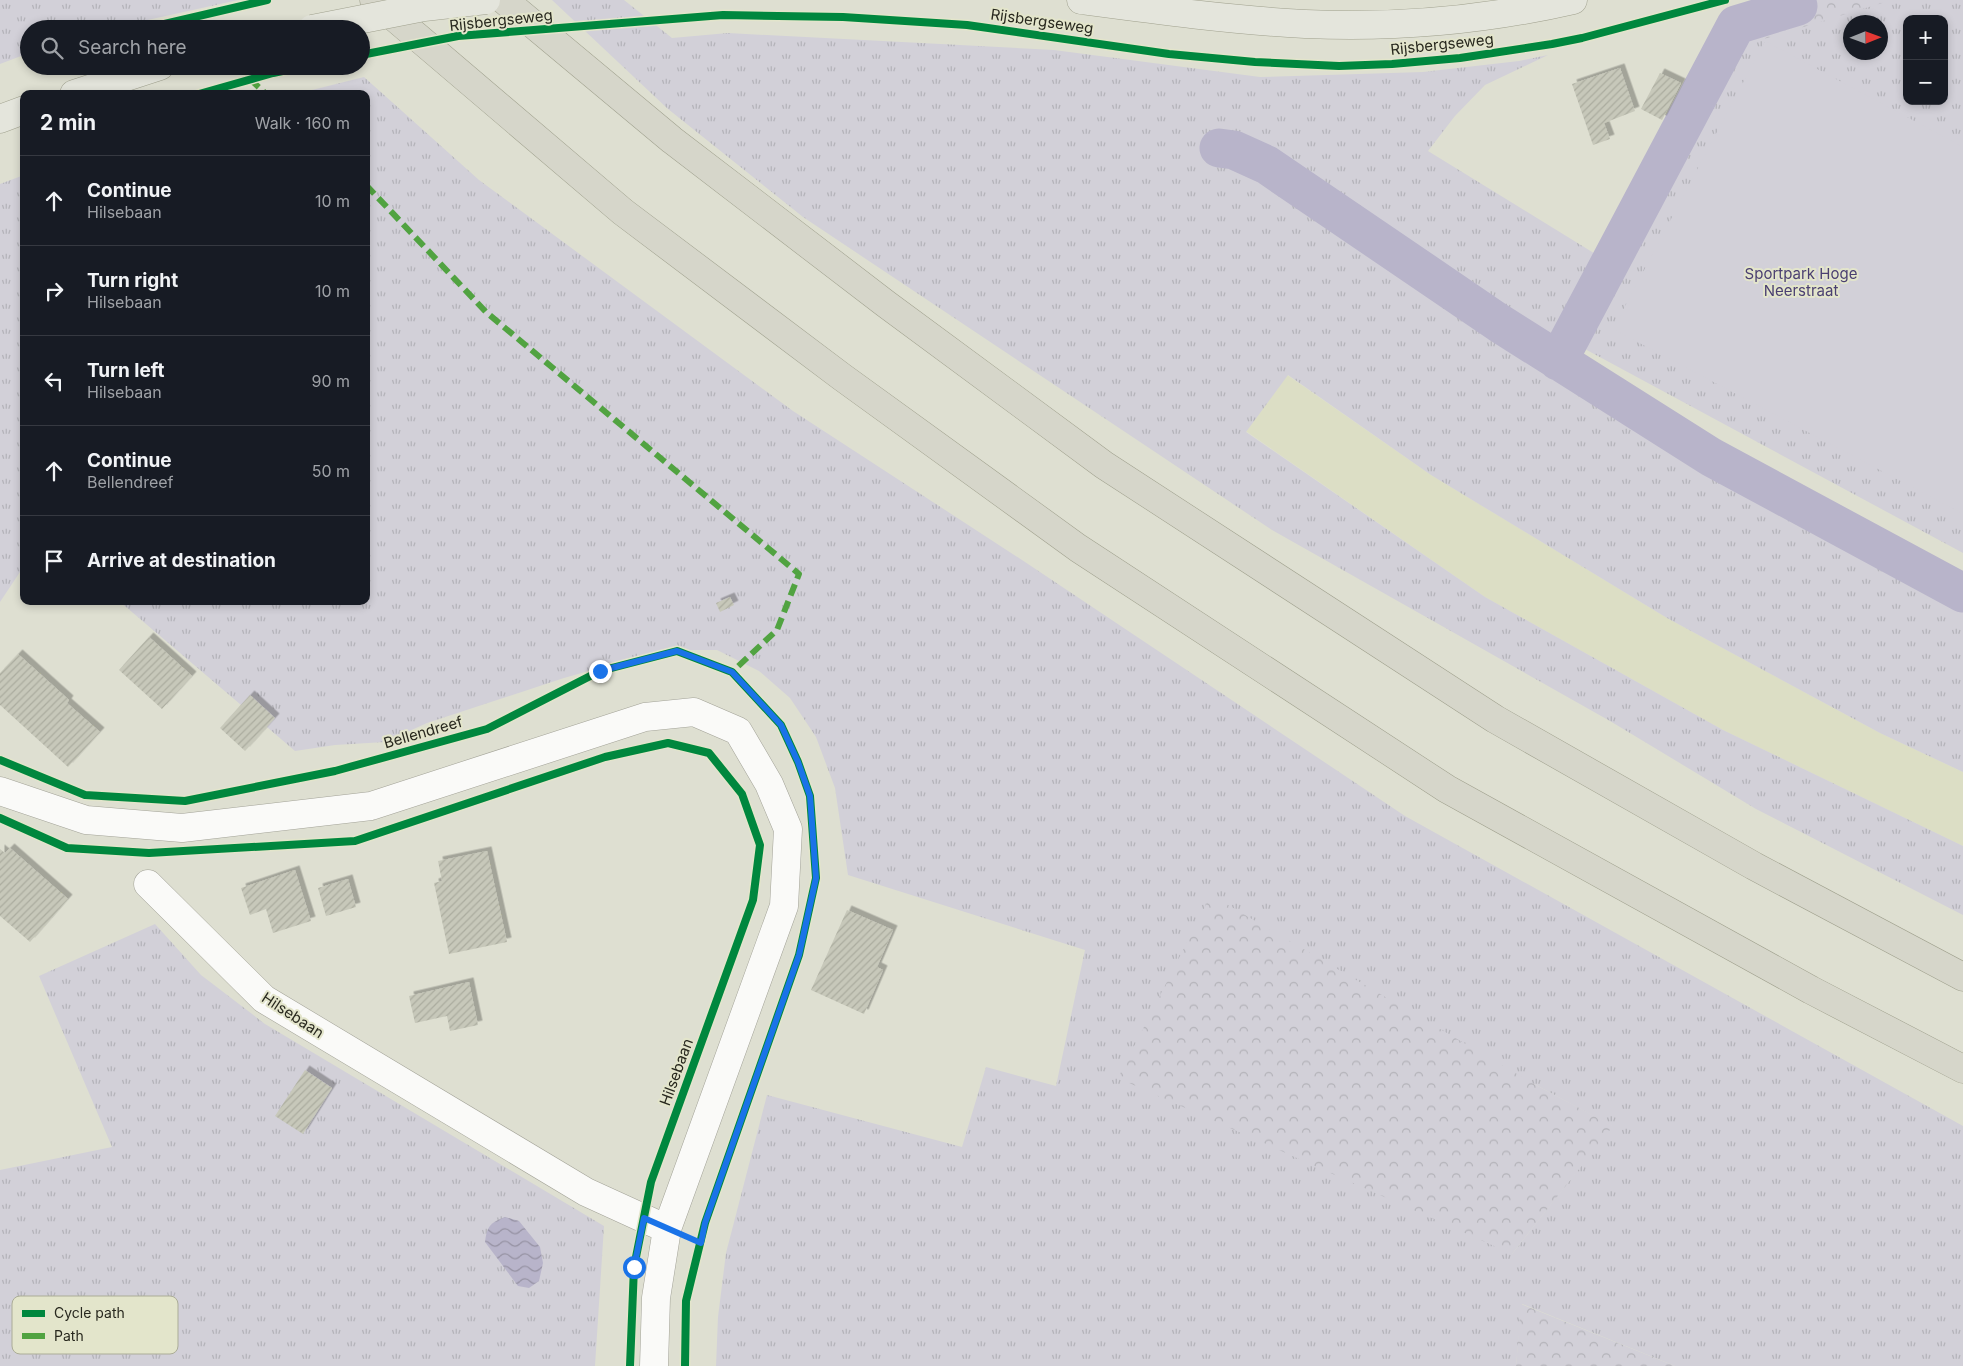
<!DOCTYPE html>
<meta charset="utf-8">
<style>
:root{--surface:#171b24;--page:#20242c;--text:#f1f3f6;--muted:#9ea1a6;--line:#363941}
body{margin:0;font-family:Inter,sans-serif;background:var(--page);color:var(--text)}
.controls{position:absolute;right:15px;top:15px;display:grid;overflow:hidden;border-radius:10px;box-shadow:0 2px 8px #0003}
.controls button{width:45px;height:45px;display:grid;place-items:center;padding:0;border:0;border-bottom:1px solid var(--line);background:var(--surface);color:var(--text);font:25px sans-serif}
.compass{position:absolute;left:1843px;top:15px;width:45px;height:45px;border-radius:50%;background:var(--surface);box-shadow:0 2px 8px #0003;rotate:89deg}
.stop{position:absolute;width:15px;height:15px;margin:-11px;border:4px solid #1a73e8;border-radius:50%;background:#fff}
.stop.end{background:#1a73e8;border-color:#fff;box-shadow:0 1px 5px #0008}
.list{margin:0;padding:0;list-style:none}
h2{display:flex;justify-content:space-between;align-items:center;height:65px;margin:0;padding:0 20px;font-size:21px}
h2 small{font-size:16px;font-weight:400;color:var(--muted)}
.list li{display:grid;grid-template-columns:32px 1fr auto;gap:15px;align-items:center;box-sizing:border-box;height:90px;padding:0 20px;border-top:1px solid var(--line)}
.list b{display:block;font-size:19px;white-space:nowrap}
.list p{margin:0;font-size:16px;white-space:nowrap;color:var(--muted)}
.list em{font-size:16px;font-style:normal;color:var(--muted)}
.icon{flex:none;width:28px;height:28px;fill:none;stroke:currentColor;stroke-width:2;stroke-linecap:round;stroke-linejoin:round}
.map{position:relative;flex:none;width:1963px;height:1366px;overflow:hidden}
.search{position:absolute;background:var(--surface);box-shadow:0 2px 8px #0003;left:20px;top:20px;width:350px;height:55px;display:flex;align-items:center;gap:12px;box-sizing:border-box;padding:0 18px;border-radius:28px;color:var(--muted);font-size:19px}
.panel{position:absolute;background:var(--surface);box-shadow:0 2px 8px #0003;left:20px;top:90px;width:350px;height:515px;border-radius:10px}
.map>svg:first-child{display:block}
.built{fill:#dcdec5}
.grass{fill:url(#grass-tufts);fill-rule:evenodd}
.forest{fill:url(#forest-crowns)}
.pitch{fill:#d2d0d8}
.water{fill:url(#water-waves)}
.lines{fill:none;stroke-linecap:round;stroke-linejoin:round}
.canal{stroke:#b8b4ca;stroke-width:39}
.building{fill:url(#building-hatch);filter:url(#shadow)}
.minor-casing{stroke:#a2a297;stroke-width:29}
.major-casing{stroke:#a0a18e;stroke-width:29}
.highway-casing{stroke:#a0a18e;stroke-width:29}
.minor{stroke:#fafaf8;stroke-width:28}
.major{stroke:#e4e5dc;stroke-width:28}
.highway{stroke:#d6d6ca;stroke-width:28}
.major-bridge-casing{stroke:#a0a18e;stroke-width:29;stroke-linecap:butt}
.major-bridge{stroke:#e4e5dc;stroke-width:28}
.quiet{stroke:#51a341;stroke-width:6;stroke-dasharray:12 6;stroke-linecap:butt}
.cycleway-casing{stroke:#e3e5cb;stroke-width:11}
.cycleway{stroke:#00873e;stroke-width:8}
.route{stroke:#1a73e8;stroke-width:6}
.labels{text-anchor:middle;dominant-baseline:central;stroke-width:4;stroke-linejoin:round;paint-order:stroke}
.street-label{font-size:15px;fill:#28281e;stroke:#e3e5cb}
.park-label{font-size:15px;fill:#4a3f71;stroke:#e3e5cb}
.key{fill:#e3e5cb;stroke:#abac97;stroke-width:1}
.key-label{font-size:14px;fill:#28281e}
</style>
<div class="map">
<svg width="1963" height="1366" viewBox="0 0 1963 1366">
<defs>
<pattern id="grass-tufts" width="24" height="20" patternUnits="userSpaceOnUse" patternTransform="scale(1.25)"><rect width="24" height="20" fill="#d2d0d8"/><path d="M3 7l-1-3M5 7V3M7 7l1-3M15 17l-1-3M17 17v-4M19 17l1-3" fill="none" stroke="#b4b3b9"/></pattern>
<pattern id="forest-crowns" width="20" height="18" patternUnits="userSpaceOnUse" patternTransform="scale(1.25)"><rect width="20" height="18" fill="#d2d0d8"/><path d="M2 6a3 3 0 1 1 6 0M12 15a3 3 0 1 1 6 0" fill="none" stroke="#b4b3b9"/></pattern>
<pattern id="water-waves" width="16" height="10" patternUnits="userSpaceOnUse" patternTransform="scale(1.25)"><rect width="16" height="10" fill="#b8b4ca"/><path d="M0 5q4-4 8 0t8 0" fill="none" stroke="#9692a3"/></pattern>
<pattern id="building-hatch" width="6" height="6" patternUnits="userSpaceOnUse" patternTransform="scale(1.25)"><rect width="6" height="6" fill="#c7c8ba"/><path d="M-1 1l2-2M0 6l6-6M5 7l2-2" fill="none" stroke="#abac9f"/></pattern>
<filter id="shadow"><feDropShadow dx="4.5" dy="-4.5" stdDeviation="0" flood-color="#0004"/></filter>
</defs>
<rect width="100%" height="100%" fill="#dedfd1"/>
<path class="built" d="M1287 375 1431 475 1667 618 1880 733 1963 772V846L1723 730 1485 597 1246 431Z"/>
<path class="grass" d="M0 0H238L107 29H29V53L0 64Z
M552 0H624L672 38 728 33 1054 50 1260 77 1423 72 1519 61 1548 55 1485 85 1455 116 1428 151 1610 263 1552 371 1963 602V772L1880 733 1667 618 1431 475 1288 375 1246 432 1485 597 1723 730 1963 846V915L1756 809 1610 721 1272 530 803 217 668 109Z
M1848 0H1963V553L1583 348 1751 28ZM1907 19H1944V101H1907ZM1850 22H1880V52H1850Z
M364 77 479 180 793 411 1022 560 1405 816 1963 1126V1366H1675L1522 1304 1516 1366H716L718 1317 726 1253 767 1095 962 1147 986 1067 1056 1086 1085 950 848 875 835 788 816 737 790 698 759 671 717 650H680L634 658 564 678 427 723 385 742 335 745 295 751 119 601H366V94H296ZM1534 1084 1612 1126 1512 1254Z
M24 175V566L0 602V184Z
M155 924 201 975 265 1024 604 1226 595 1366H0V1170L112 1147 39 976Z"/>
<path class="forest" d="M1798 0H1892L1721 52 1738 17Z
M1211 895 1534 1084 1613 1126 1512 1254 1118 1078Z
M1521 1304 1675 1366H1516Z"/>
<path class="pitch" d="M1765 41 1963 147V514L1613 329Z"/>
<path class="water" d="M505 1217 519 1221 540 1247 543 1263 539 1281 529 1288 518 1286 485 1242C487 1226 490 1223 505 1217Z"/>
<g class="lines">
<path class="canal" d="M1219 148 1234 150 1267 165 1499 323 1711 457 1963 593
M1558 361 1736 25 1798 6"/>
</g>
<path class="building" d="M1620 68 1635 111 1604 123 1610 139 1593 145 1572 84Z
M1660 73 1681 83 1662 120 1641 109Z
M730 597 734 605 720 612 716 603Z
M149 637 192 676 162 709 119 670Z
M18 654 69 700 67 703 100 732 68 767 0 705V673Z
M250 695 275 718 245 751 220 728Z
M10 848 68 899 30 942 0 916V849L5 853Z
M487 851 507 942 449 954 434 883 442 881 438 861Z
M295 870 311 921 273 933 266 909 250 915 241 888Z
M348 879 356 907 326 916 318 888Z
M847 910 893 930 877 967 883 970 864 1014 811 990Z
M469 982 478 1025 450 1031 447 1016 415 1023 409 996Z
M305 1070 332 1088 303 1134 275 1116Z"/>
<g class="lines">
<g class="minor-casing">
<path id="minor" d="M0 791 86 820 182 828 371 806 645 717 694 712 738 731 769 784 788 829 784 906 667 1229 656 1298 654 1366
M148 884 264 999 586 1192 667 1229"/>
</g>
<g class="major-casing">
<path id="major" d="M1081 0C1156 10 1230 20 1305 24 1394 28 1486 20 1573 0
M74 94 160 66
M0 119 24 110"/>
</g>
<g class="highway-casing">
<path id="highway" d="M374 0 623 212 842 377 1078 548 1447 789 1811 990 1963 1069
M504 0 672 140 886 304 1104 465 1495 719 1754 866 1963 977"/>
</g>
<use href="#minor" class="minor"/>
<use href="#major" class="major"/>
<use href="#highway" class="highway"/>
<g class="major-bridge-casing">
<path id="major-bridge" d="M312 29 424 7 486 0"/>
</g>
<use href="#major-bridge" class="major-bridge"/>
<path class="quiet" d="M250 79 266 94
M366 185 486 312 799 574 777 630 732 672"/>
<g class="cycleway-casing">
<path id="cycleway" d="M143 29 267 0
M361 55 458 36 723 15 843 17 967 25 1169 54 1255 62 1339 66 1392 64 1460 58 1552 44 1582 38 1725 0
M199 94 273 73 306 66
M0 760 85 795 185 801 335 771 487 729 600 671 677 651 732 672 781 725 798 762 810 796 816 878 799 955 705 1223 686 1301 685 1366
M0 818 67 848 149 853 355 841 605 757 668 743 709 753 742 794 760 845 753 900 651 1182 634 1267 630 1366"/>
</g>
<use href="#cycleway" class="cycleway"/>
</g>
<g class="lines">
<path class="route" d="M600 671 677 651 732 672 781 725 798 762 810 796 816 878 799 955 705 1223 701 1243 644 1218 634 1267"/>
</g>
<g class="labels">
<g class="street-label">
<text transform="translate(501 20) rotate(-6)">Rijsbergseweg</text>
<text transform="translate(1042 21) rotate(8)">Rijsbergseweg</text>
<text transform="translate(1442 44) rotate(-6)">Rijsbergseweg</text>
<text transform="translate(423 732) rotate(-16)">Bellendreef</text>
<text transform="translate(293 1015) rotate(33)">Hilsebaan</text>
<text transform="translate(676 1072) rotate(-70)">Hilsebaan</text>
</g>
<g class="park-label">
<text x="1801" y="273">Sportpark Hoge<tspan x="1801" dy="17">Neerstraat</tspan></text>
</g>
</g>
<rect x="12" y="1296" width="166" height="58" rx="8" class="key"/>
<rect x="22" y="1310" width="23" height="7" fill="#00873e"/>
<rect x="22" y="1333" width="23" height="6" fill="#51a341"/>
<g class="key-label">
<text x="54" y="1318">Cycle path</text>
<text x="54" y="1341">Path</text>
</g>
</svg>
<div class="controls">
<button>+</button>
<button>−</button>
</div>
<svg class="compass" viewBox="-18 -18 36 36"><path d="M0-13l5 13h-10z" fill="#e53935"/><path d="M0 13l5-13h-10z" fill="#9ea1a6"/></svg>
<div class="stop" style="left:634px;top:1267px"></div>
<div class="stop end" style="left:600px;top:671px"></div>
<div class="search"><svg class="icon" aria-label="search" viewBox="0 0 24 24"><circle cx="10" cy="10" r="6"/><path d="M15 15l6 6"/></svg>Search here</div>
<section class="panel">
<h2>2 min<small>Walk · 160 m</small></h2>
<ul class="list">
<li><svg class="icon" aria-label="ahead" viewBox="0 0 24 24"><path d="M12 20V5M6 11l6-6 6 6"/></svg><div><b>Continue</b><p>Hilsebaan</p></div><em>10 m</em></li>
<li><svg class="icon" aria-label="right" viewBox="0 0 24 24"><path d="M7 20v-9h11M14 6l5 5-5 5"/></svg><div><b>Turn right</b><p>Hilsebaan</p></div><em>10 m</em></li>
<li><svg class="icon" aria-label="left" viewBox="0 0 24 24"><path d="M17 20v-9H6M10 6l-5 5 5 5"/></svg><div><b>Turn left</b><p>Hilsebaan</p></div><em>90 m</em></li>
<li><svg class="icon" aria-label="ahead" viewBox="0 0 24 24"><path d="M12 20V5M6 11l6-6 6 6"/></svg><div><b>Continue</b><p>Bellendreef</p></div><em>50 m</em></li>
<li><svg class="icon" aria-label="arrive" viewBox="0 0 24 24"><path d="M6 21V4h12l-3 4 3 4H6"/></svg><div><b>Arrive at destination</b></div></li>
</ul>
</section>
</div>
